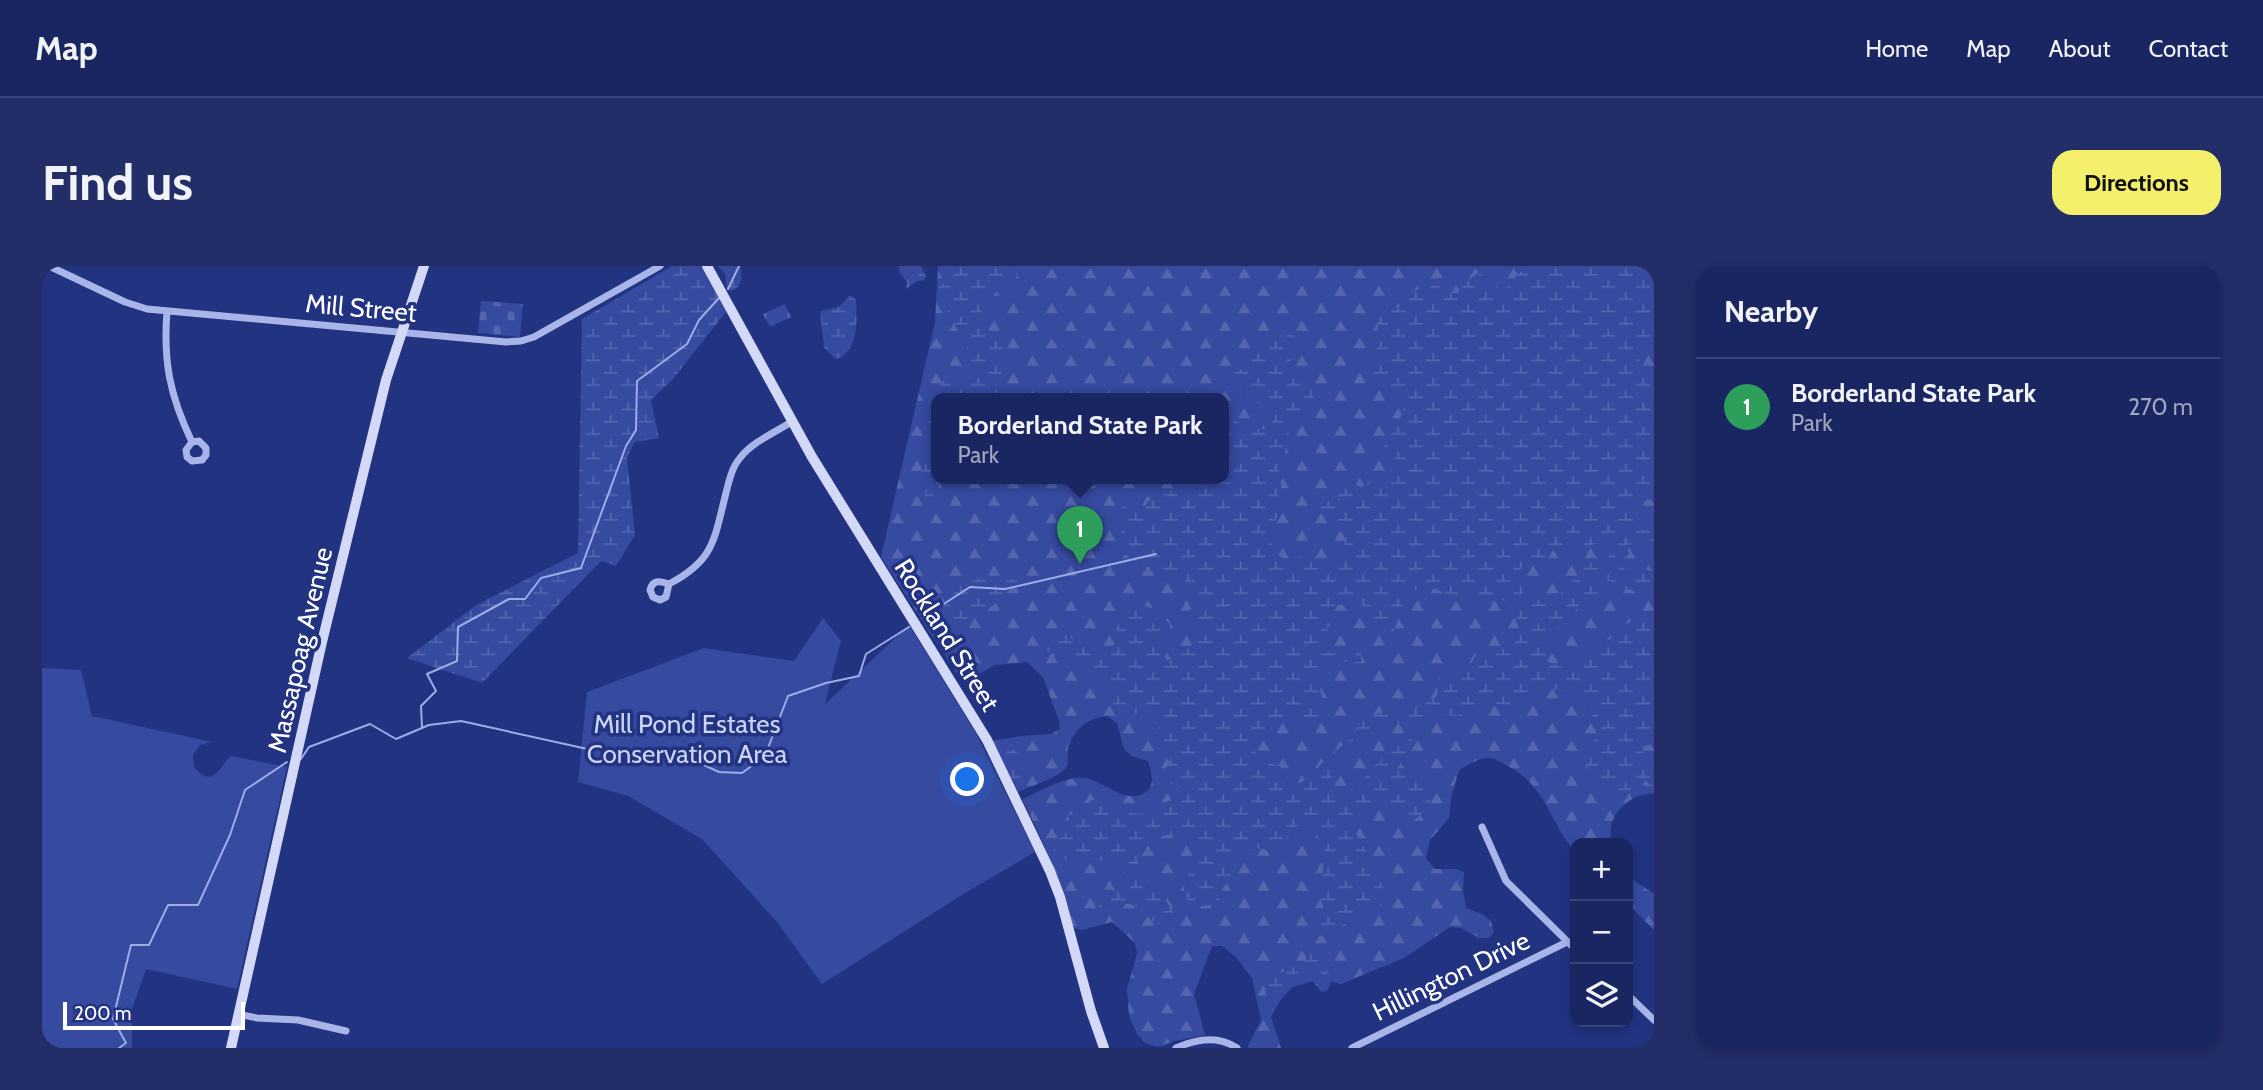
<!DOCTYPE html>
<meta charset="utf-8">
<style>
:root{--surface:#1a2662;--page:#232e68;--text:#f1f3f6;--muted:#9fa5be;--line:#384377;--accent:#f4f06b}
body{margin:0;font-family:Cabin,sans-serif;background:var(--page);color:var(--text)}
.controls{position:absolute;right:21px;bottom:21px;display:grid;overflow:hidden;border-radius:14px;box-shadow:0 4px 10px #0003}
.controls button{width:63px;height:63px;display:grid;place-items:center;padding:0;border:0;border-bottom:2px solid var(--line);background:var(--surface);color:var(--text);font:35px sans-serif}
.scale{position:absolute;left:21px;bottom:18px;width:182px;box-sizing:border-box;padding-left:7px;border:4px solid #fff;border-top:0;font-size:19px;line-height:24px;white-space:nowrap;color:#fff;-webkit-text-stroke:5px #223382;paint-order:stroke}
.you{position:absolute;left:926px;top:514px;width:24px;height:24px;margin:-18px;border:5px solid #fff;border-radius:50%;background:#1a73e8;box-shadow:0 0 0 10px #1a73e833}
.badge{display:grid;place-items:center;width:46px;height:46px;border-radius:50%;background:var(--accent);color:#fff;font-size:23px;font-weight:700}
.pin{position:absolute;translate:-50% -58px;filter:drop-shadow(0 2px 4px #0008)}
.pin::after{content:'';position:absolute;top:37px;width:24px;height:21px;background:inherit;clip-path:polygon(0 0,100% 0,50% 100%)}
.popup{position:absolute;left:889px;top:127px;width:298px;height:91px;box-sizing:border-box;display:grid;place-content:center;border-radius:14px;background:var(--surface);filter:drop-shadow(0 2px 5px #0005);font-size:23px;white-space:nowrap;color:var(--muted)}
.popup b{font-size:26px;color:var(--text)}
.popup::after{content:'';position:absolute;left:50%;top:100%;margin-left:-14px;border:14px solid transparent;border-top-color:var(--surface)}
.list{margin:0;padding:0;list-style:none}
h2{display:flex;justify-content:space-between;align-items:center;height:91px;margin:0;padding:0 28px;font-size:30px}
h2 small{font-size:23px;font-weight:400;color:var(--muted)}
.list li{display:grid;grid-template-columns:46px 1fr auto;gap:21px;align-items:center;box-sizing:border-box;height:98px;padding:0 28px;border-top:2px solid var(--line)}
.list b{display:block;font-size:26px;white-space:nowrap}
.list p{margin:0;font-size:23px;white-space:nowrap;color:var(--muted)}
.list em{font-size:23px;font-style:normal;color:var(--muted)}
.icon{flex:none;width:38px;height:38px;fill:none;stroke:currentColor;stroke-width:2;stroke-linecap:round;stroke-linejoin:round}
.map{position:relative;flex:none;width:1612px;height:782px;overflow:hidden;border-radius:21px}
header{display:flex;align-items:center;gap:42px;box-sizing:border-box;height:98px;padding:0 35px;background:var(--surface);border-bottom:2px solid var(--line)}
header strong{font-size:33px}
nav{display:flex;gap:38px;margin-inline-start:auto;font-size:24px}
.intro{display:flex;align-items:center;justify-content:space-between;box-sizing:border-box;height:168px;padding:0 42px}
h1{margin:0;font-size:49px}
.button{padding:18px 32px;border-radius:21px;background:var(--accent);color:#111;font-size:24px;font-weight:700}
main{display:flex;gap:42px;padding:0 42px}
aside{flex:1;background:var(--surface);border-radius:21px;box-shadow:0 4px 10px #0003}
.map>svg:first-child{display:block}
.green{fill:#364aa0}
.forest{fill:url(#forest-firs);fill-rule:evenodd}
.wetland{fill:url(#wetland-marsh);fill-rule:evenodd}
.cemetery{fill:url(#cemetery-stones)}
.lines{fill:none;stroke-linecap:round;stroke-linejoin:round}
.stream{stroke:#9dace9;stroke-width:2}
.street{stroke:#a9b5e8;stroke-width:7}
.secondary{stroke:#d3d9f6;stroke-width:10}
.labels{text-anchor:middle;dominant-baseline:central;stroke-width:7;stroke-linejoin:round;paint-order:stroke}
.street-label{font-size:26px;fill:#fff;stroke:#223382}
.park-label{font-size:26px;fill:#cdd5f6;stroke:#223382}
</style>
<header>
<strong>Map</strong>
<nav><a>Home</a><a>Map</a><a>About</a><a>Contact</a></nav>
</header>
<div class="intro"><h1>Find us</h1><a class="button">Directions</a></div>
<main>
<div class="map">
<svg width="1612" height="782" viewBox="0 0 1612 782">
<defs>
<pattern id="forest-firs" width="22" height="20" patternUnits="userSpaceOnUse" patternTransform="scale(1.75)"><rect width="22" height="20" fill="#364aa0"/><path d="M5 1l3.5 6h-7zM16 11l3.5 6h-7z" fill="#5465ae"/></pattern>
<pattern id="wetland-marsh" width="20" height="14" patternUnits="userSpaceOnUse" patternTransform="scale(1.75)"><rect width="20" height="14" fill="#364aa0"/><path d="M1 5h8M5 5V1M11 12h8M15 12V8" fill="none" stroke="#5465ae"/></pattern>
<pattern id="cemetery-stones" width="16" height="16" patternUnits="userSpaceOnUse" patternTransform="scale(1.75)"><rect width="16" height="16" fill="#364aa0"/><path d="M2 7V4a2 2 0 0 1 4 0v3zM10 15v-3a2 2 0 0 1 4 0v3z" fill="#5465ae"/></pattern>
</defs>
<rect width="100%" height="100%" fill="#223382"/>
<path class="green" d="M781 352 799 375 783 438 867 359 935 469 993 586 918 630 780 718 735 656 660 573 586 530 536 516 545 426 662 382 752 395Z
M0 402 39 404 50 450 170 476 158 479 151 489 152 501C172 525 179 497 189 490L245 501 195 723 104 703 90 743V782H0Z"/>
<path class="forest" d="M896 0H1612V528C1594 526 1573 542 1569 560 1568 565 1569 572 1569 577H1533V586C1506 554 1505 519 1462 498 1458 496 1452 492 1447 492 1436 492 1426 499 1417 504L1410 528 1407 552 1388 574 1384 592 1393 603H1414L1422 606 1421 625 1424 642 1440 648 1449 655 1452 666 1447 672H1437L1419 662 1408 661 1362 692 1299 718 1280 713 1250 721 1238 735 1229 751 1239 782H1208L1206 780 1219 754 1210 712 1194 691 1180 680H1170L1152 728 1163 769 1133 775 1116 781 1103 777 1095 768 1087 750 1085 723 1095 687 1093 677 1070 656 1040 664 1031 662C1018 614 1003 578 980 533 998 526 1023 509 1043 512 1063 515 1084 540 1104 526 1114 518 1109 505 1106 495L1090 490 1082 483 1075 457 1065 450C1046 452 1031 463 1026 483 1025 488 1027 495 1025 500 1021 510 987 521 976 526L951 475 979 470 1009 468 1018 463 1017 455 1001 411 985 396 953 399 921 417 839 291 893 56ZM894 132H1182V212H894Z
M1586 610 1612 628V664L1586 638Z"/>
<path class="wetland" d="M630 0H659L684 46 631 113 609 134 617 172 593 176 585 191 593 269 574 300 559 295 440 417 365 392 434 339 536 287 540 53Z
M675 0H699C699 11 702 20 689 25L685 24 683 7Z
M857 0H879L884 11 882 14 875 15 864 23 865 16 858 7Z
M903 0H965L973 4 975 11C961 19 952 32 937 37L944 62C965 75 968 92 956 113L965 132H896L895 123 902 114 906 115 913 125C924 121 926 112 931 103L925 91V80L907 50 906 35 900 31 896 22 898 17 907 19 910 16Z
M1500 0H1612V81L1606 78 1600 81 1597 99 1604 108 1612 110V233L1597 235 1584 242 1598 264 1612 265V273L1585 279 1587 288 1581 293 1579 298C1585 309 1592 303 1601 303 1605 303 1608 305 1612 306V325C1587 330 1578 315 1555 312L1552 317 1559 324 1558 327 1541 332C1533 351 1525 347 1514 362L1503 364 1501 371 1506 386V396L1519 401 1532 397 1543 382 1569 373 1577 360 1587 357 1594 351 1607 352 1612 350V478L1602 480 1600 485 1612 497V519H1608L1602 513 1580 530 1570 527 1566 521C1548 517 1548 509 1542 493L1549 487 1550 477 1558 469 1557 465 1551 457 1550 444 1527 426 1501 421 1489 423 1476 434 1466 439C1434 437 1445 428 1416 450L1403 449 1392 445 1374 458 1368 481 1356 502 1357 506C1366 507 1373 500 1382 500L1385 505 1384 515 1390 531C1385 543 1380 550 1368 556L1356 551 1347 540 1340 537 1333 539 1319 548 1315 554 1313 560 1317 576 1327 588 1329 601 1351 637 1350 640H1332L1316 655 1300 659 1288 673 1277 669 1274 663 1282 643 1276 625 1281 606 1283 584 1277 576 1274 563C1267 558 1254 557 1248 565 1243 572 1247 577 1239 585L1230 586 1218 582 1193 589 1188 614 1181 622 1176 637C1165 640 1157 643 1148 636 1129 618 1161 595 1158 577 1142 567 1115 565 1103 580 1097 587 1094 590 1097 599 1104 621 1128 631 1133 652L1130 657C1100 667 1103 620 1066 646L1055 639 1050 628C1060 619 1073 627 1085 624L1088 621C1079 580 1038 601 1010 591L1012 578 1025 566 1027 548 1041 544 1044 538 1053 533 1068 539 1077 546 1098 548 1115 538 1132 534 1135 526 1134 520 1123 515 1119 510 1129 494C1125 486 1119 483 1114 476L1118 468C1114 444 1090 450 1073 443L1066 422 1053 413 1040 394 1029 386 1021 396 1006 385 1002 375 1024 369C1038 376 1050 391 1067 390 1074 382 1071 377 1073 368 1075 359 1082 350 1085 340L1091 336 1112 343 1128 358C1127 377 1110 373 1125 394 1139 392 1150 380 1158 369L1156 362 1146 350 1148 344 1156 338V329L1147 322 1142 313 1095 297 1078 285 1082 271C1074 258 1074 249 1083 236L1089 235 1101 244 1106 235 1135 222 1138 212H1182V159L1186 151 1210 163H1228L1232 152 1230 144C1210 134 1196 131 1192 107L1201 103 1212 93 1222 78 1235 73 1243 67 1252 70 1255 77C1250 89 1242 104 1254 115 1260 120 1268 120 1273 127 1265 154 1245 150 1243 187L1235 194C1235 204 1240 214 1239 222 1238 226 1235 229 1235 233 1234 239 1236 237 1236 244 1234 263 1219 281 1244 294L1259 290 1281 294 1295 292 1302 283 1304 266 1292 252 1273 245 1271 239C1280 238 1288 234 1297 234L1294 218 1301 211H1306L1316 220 1320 221C1324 219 1327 216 1331 214 1348 208 1354 217 1360 194L1347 191C1340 181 1340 175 1345 163 1353 160 1357 156 1360 147 1366 127 1341 122 1326 115 1320 100 1329 97 1334 85 1339 74 1332 62 1338 51 1345 41 1354 44 1362 37 1366 34 1370 28 1373 24L1386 22 1396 17 1406 22 1410 27H1416L1420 20 1436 7 1446 12 1459 24C1476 17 1467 18 1476 8 1482 2 1492 1 1500 0ZM1560 275 1566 277 1569 283 1564 298 1558 300 1544 295C1532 307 1539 315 1519 319V331L1515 337C1512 337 1508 335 1505 334 1494 332 1489 340 1480 329L1482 316 1477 309 1478 303 1503 296 1513 282 1522 279 1538 284ZM1389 322C1398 323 1406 331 1414 331 1419 331 1426 329 1431 329 1456 327 1473 335 1477 362 1477 369 1475 377 1468 381 1460 385 1446 383 1436 385L1429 398 1414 405 1397 407 1395 430 1373 443 1365 445 1344 443 1317 458 1309 473 1285 491 1267 512 1257 517 1245 511 1238 500C1225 497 1210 491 1212 474 1225 467 1233 454 1247 449 1258 454 1269 454 1278 449 1281 434 1283 427 1271 416L1272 411 1297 396H1319V385C1301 373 1283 391 1264 392L1260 387 1261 380 1292 373 1285 363 1286 361H1304V357L1291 350 1289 344 1294 339 1320 338 1324 358 1336 359 1349 366 1352 365 1360 342 1363 325 1370 323 1379 326ZM1353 459 1362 460 1366 464 1358 480 1340 485 1339 496 1327 502C1326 512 1308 527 1299 530L1290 527C1284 511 1299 484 1315 480 1319 479 1323 479 1326 478 1332 467 1340 461 1353 459Z
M807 30H810L814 34C815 53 817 86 794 93L782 82 778 45 797 41Z
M894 142 897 237C892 243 889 244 882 241 880 232 884 230 884 223 885 207 870 197 890 184 892 166 880 159 894 142Z
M947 309 959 315 975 313 976 318 964 326 952 339 936 347 932 353 916 363V370L911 375 891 372C887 365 876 351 878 342 882 331 934 313 947 309Z
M955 474 978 488 983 507 978 521C965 514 959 493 953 480Z
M1270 686H1275C1277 689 1279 693 1280 697 1287 711 1294 709 1285 725L1279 726 1270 714 1260 705 1254 708 1231 731 1224 729 1223 724 1235 708 1260 698Z"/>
<path class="cemetery" d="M439 35 481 38 478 71 436 67Z
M743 38 749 51 728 61 721 48Z"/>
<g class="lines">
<path class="stream" d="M686 23 697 0
M880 352 928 321 963 323 1114 288
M380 462 379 440 394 425 385 408 415 395 416 361 467 333H483L499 312 539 302 584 180 594 164 595 115 645 78 657 54 677 32
M259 493 267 481 328 458 354 473 387 459 419 455 550 484H629L677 506 700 507 723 490 746 430 784 417 817 410 824 388 867 361
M77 782 84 777 71 753 89 679H107L126 639H156L188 569 203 524 245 496"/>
<path class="street" d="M7 0 83 36 105 43 464 76 479 75 492 71 618 0
M125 45C121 96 128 130 150 176L157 175 164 182V189L160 194 150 195 145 191 144 184 150 176
M627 318 624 331 618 334 611 331 608 324C611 313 619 315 627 318 673 294 672 273 684 227 687 215 690 201 698 192 710 176 734 166 751 155
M1440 561 1464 615 1533 683
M1586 729 1612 754
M196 748 215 752 256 754 304 765
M1134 782C1154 773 1176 769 1195 782
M1310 782 1525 676"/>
<path class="secondary" d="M665 0 770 191 945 474 1008 605 1018 631 1049 745 1062 782
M189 782 280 376 344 114 382 0"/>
</g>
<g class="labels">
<g class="street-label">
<text transform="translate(319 42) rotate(5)">Mill Street</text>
<text transform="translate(905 369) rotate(58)">Rockland Street</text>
<text transform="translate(258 384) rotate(-77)">Massapoag Avenue</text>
<text transform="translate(1409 710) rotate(-26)">Hillington Drive</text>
</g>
<g class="park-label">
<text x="645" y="458">Mill Pond Estates<tspan x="645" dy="30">Conservation Area</tspan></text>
</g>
</g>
</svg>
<div class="controls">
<button>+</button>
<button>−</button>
<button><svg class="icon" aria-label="layers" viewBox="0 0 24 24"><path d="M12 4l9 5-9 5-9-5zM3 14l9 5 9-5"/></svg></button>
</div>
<div class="scale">200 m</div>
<div class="you"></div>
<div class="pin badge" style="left:1038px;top:298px;background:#2e9e5b">1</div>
<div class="popup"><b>Borderland State Park</b>Park</div>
</div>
<aside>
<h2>Nearby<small></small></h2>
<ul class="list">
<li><span class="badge" style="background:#2e9e5b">1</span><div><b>Borderland State Park</b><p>Park</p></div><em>270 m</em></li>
</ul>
</aside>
</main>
